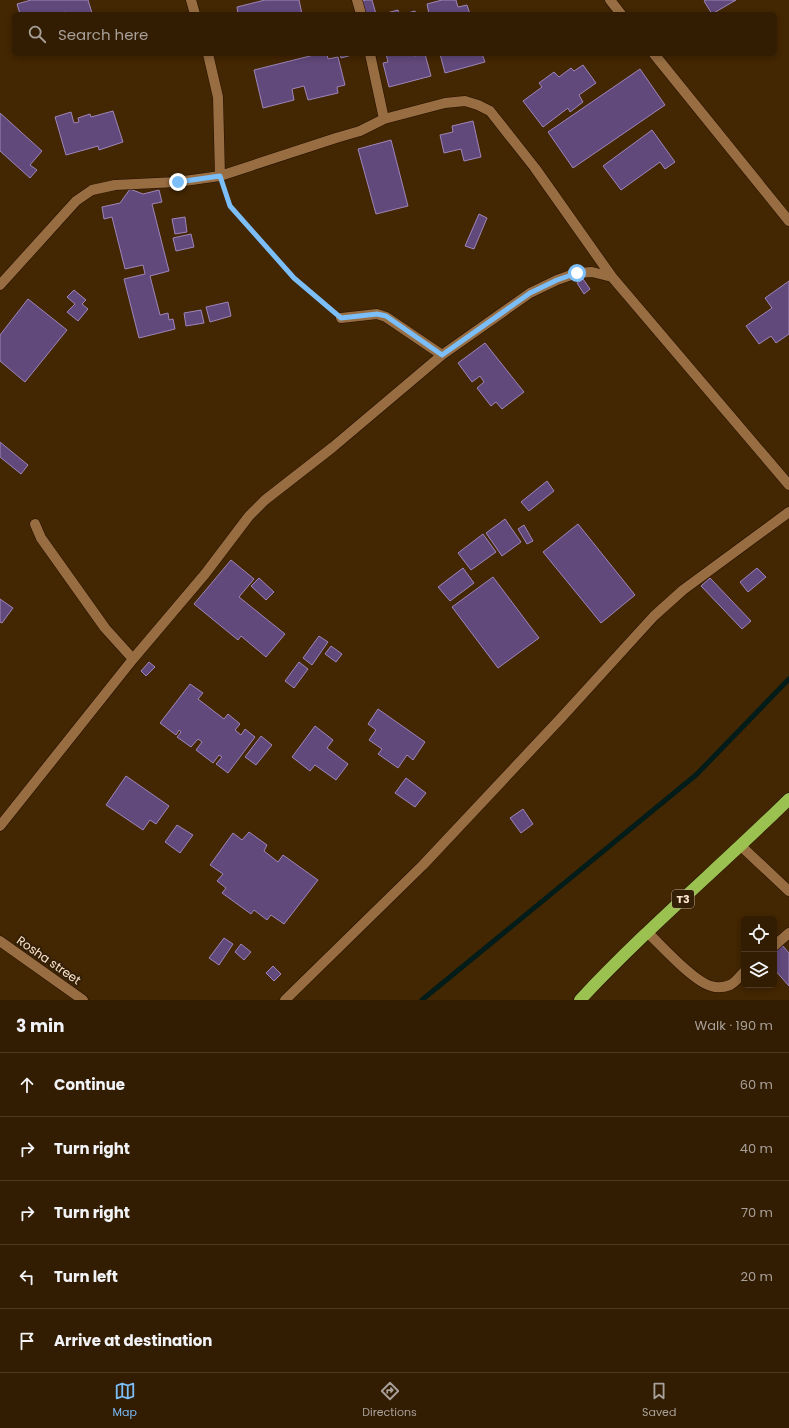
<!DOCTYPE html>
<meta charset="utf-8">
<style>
:root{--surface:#321c02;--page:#3a250c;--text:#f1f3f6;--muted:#a8a199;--line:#4d3a24;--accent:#7bbef8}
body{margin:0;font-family:Poppins,sans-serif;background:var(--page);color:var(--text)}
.controls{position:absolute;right:12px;bottom:12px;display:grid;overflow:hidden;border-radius:6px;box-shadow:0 2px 6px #0003}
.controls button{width:36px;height:36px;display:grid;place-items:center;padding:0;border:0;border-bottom:1px solid var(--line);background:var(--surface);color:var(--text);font:20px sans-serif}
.stop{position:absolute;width:12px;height:12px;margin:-9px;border:3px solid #7bbef8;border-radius:50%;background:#fff}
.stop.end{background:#7bbef8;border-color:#fff;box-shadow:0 1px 4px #0008}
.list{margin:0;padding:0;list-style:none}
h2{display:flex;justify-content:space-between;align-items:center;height:52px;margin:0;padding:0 16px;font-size:17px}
h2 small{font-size:13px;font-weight:400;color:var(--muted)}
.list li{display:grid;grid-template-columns:26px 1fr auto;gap:12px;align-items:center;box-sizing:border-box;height:64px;padding:0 16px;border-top:1px solid var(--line)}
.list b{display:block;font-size:15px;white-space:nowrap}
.list em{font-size:13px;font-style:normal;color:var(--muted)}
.icon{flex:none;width:22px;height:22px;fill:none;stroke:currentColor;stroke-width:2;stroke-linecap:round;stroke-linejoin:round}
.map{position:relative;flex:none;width:789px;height:1000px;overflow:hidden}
.search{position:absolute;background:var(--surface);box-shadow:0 2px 6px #0003;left:12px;right:12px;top:12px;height:44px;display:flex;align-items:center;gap:10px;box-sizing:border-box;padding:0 14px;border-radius:6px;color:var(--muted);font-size:15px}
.sheet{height:372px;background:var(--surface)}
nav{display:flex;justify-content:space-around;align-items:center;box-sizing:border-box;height:56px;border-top:1px solid var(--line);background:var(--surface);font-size:11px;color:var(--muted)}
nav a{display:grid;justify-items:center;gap:2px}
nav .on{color:var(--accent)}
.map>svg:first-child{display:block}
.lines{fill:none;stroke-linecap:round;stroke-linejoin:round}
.stream{stroke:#021c19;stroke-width:5}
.building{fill:#61497b;stroke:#9e86ba}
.minor-casing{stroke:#241000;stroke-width:11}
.highway-casing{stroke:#241000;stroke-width:13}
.path{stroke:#896e4f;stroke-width:2.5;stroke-dasharray:1 3;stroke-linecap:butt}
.minor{stroke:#986d42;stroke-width:10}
.highway{stroke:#9bc150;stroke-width:12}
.route{stroke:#7bbef8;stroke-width:5}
.labels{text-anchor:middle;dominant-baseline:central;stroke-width:4;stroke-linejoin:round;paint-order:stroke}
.shield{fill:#341f07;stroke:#c1aa93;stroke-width:1}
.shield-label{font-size:11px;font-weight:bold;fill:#fee6cf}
.street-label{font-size:12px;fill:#fee6cf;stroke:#341f07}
</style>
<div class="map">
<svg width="789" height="1000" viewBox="0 0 789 1000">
<rect width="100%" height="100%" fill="#432602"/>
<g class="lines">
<path class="stream" d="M422 1000 696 775 789 679"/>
</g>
<path class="building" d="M31 0H88L92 13 67 14 66 12 59 14H20L17 4Z
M265 0H299L302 14H238L237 7Z
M366 0H372L376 14H365L362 1Z
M442 0H456L458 7 467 5 470 14H429L427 4Z
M706 0H736L712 14 704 1Z
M398 10 399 14H383Z
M415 11 416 14H404Z
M318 54H327L328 59 338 57 345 85 337 87 338 93 308 100 304 86 292 89 294 100 263 108 254 70Z
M340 54H351L352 55 341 58Z
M386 54H413L414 56 425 54 431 76 389 87 383 63 388 62Z
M440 54H482L485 62 445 73Z
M583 65 596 83 579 95 583 102 570 112 568 108 543 127 523 101 542 87 539 83 554 72 559 77 571 68 574 71Z
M640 69 665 105 573 168 548 132Z
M113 111 123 142 99 150 98 146 66 155 55 117 71 112 74 123 79 122 78 118 90 114 91 117Z
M0 113 42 151 30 165 37 170 30 178 0 151Z
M473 121 481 157 464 161 461 149 444 153 440 135 453 132 452 126Z
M652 130 675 162 665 169 660 162 621 190 603 166Z
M391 140 408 206 376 214 358 149Z
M130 189 143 194 159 190 162 202 152 204 169 271 150 276 160 315 168 313 169 320 173 319 175 329 139 338 124 279 145 274 143 265 125 269 112 217 104 219 102 207 120 203Z
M479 214 487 218 474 249 465 246Z
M185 217 187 232 175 234 172 219Z
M191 234 194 247 176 251 173 238Z
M583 279 590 289 584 294 577 283Z
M789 281V334L776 343 771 336 759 344 746 326 772 308 765 298Z
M74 290 86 300 82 304 88 309 78 321 67 312 75 304 67 297Z
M28 299 67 330 25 382 0 361V335Z
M228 302 231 316 210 322 206 307Z
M201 310 204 323 186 326 184 313Z
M485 343 524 392 502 409 496 402 491 406 477 388 484 382 480 376 472 382 458 363Z
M0 442 28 465 21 474 0 457Z
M547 481 554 491 529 511 521 502Z
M505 519 521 542 502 556 486 533Z
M578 524 635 595 601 623 543 552Z
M524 525 533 541 527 544 518 529Z
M483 534 496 552 471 570 458 553Z
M231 560 254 579 239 597 285 634 266 657 241 636 238 640 194 604Z
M463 568 474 583 450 601 438 587Z
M757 568 766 577 748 592 740 582Z
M493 577 539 638 498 668 452 607Z
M259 578 274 592 266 600 251 586Z
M710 578 751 621 742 629 701 586Z
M0 599 13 608 2 623 0 622Z
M319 636 328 642 312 665 303 658Z
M331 646 342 654 336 662 325 654Z
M149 662 155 667 146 676 141 671Z
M299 662 308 669 294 688 285 681Z
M190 684 203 693 198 699 224 719 228 714 240 724 235 730 241 735 245 729 255 737 228 773 216 764 222 757 219 755 213 763 196 750 202 742 198 739 191 747 177 737 181 732 179 730 176 735 160 723Z
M378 709 425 742 413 760 407 755 398 768 378 754 382 749 369 740 376 730 368 724Z
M315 726 333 740 327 748 348 764 336 780 315 765 310 771 292 757Z
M261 736 272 745 256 765 245 757Z
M126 776 169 806 156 824 150 820 143 830 106 805Z
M406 778 426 793 415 807 395 793Z
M523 809 533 824 521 833 510 818Z
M177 825 193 835 180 853 165 842Z
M249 832 267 845 264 851 278 862 283 855 318 880 284 924 271 915 267 920 254 910 251 914 222 893 226 888 217 881 223 874 210 865 233 833 242 840Z
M224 938 233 944 219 965 209 958Z
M241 944 251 952 244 960 235 952Z
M782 945 789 953V986L774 969V953Z
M273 966 281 974 274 981 266 973Z"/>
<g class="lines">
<g class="minor-casing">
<path id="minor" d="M191 0 195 14
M357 0 361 14
M610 0 621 14
M208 54 218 97 220 176
M370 54 384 119
M654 54 789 221
M0 285 76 201 92 190 115 185 177 182 220 176 336 138 360 131 384 119 445 103 465 101 478 105 490 111 535 168 612 277 789 485
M341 318 377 314 386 317 442 355
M35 524 41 538 105 628 133 659
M0 826 133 659 205 574 249 516 265 500 333 447 442 355 530 293 557 280 577 273 592 272 612 277
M741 846 789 891
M647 932C661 945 694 982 711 986 717 988 725 987 730 985 735 983 740 976 744 972
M0 941 83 1000
M774 946 789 933
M285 1000 423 865 561 718 654 616 683 590 789 512"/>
</g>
<g class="highway-casing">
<path id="highway" d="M580 1000C646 929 720 867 789 799"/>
</g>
<path class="path" d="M224 188 229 206 294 278 332 310"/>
<use href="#minor" class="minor"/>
<use href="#highway" class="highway"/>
</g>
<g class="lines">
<path class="route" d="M178 182 220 176 230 206 294 278 341 318 377 314 386 316 442 355 530 293 557 280 577 273"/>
</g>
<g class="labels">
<rect class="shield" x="672" y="890" width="22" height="18" rx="3"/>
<g class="shield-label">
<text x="683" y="899">T3</text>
</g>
<g class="street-label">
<text transform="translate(49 960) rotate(35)">Rosha street</text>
</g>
</g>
</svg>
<div class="controls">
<button><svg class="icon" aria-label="locate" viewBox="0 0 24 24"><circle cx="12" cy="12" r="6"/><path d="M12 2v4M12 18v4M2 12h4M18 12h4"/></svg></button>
<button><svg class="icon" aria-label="layers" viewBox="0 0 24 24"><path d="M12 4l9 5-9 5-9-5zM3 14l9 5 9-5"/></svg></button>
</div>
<div class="stop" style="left:577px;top:273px"></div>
<div class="stop end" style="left:178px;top:182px"></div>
<div class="search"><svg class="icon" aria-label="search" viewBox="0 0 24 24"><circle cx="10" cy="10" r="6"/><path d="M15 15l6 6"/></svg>Search here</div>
</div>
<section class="sheet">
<h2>3 min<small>Walk · 190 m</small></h2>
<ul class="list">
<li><svg class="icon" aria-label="ahead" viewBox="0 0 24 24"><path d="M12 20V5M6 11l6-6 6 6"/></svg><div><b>Continue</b></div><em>60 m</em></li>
<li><svg class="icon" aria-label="right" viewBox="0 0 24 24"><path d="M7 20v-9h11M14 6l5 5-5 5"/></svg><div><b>Turn right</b></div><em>40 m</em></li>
<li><svg class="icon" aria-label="right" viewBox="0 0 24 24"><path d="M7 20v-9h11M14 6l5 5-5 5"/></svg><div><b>Turn right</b></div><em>70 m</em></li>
<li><svg class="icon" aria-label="left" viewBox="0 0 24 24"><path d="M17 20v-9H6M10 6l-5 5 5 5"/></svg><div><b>Turn left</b></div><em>20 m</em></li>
<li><svg class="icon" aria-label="arrive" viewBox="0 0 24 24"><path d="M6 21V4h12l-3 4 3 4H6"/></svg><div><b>Arrive at destination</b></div></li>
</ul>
</section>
<nav>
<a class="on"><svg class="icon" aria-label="map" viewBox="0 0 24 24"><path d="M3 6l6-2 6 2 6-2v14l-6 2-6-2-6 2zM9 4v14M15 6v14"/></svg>Map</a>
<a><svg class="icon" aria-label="directions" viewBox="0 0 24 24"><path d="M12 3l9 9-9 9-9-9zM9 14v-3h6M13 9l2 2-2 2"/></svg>Directions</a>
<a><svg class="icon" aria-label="saved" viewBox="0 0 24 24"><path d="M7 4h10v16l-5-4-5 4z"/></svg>Saved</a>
</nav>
